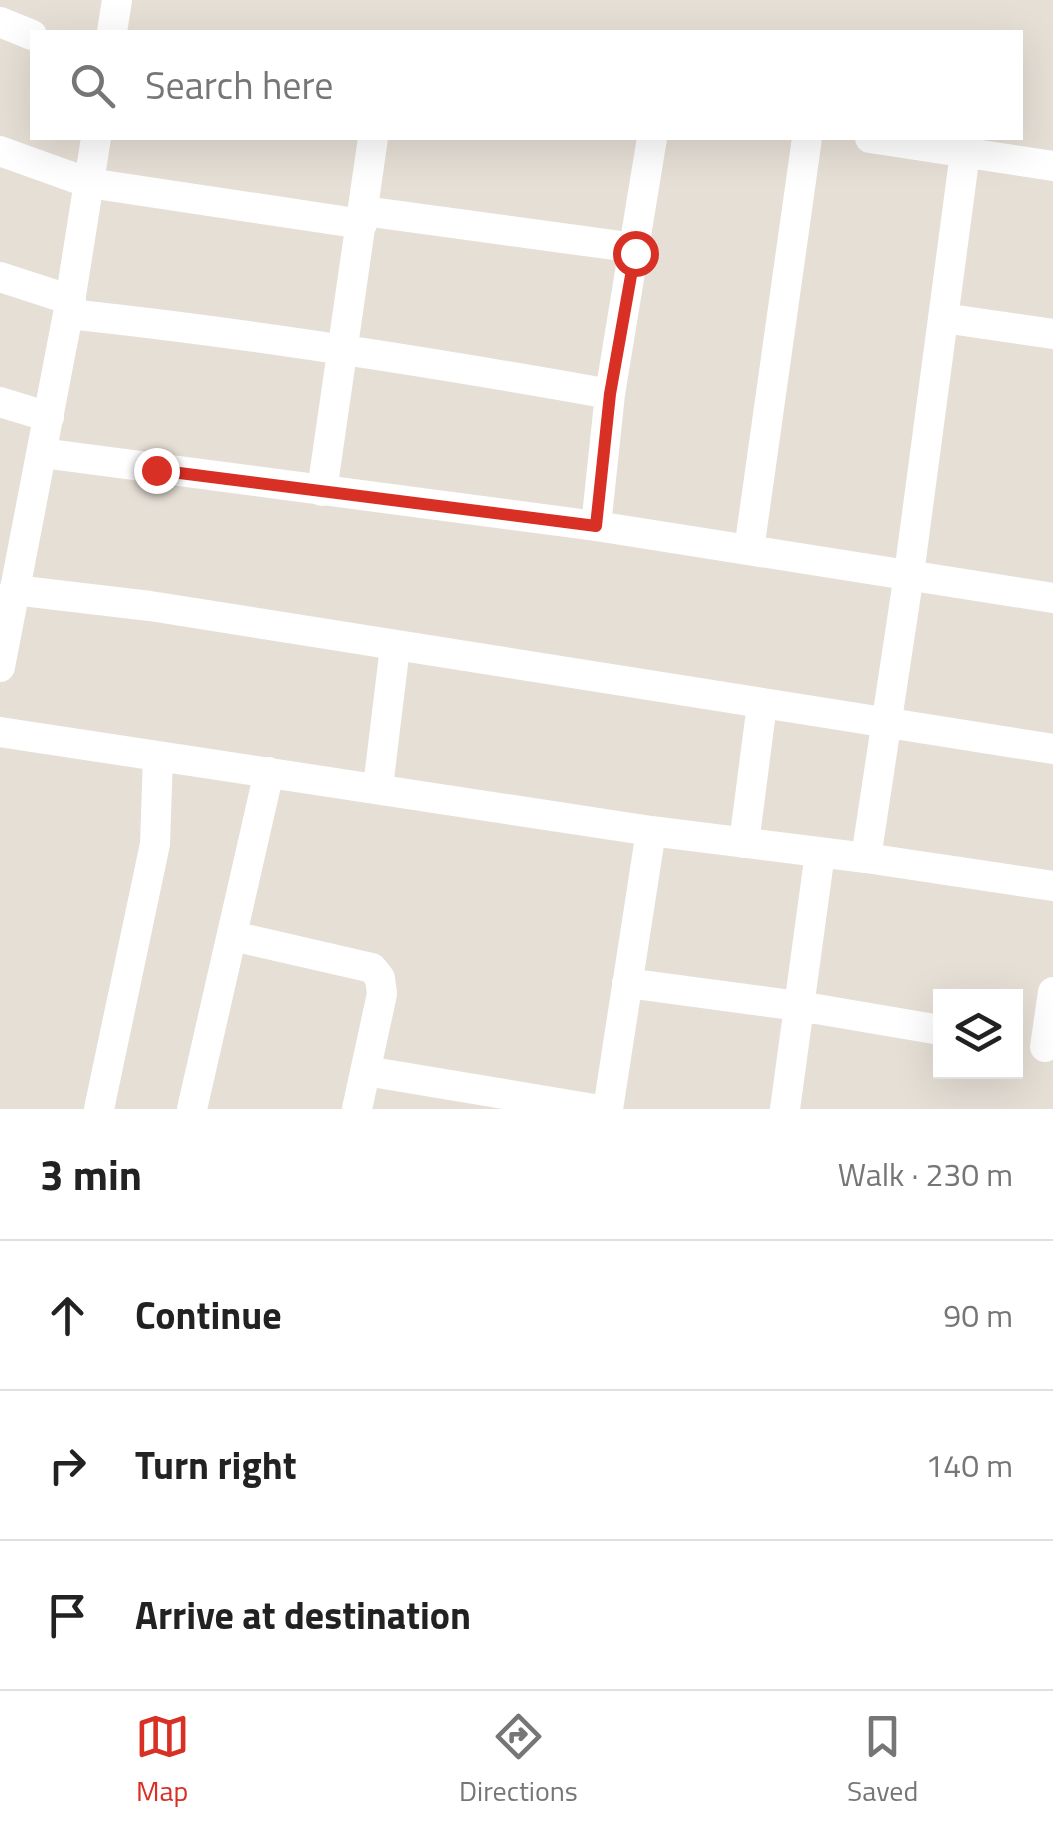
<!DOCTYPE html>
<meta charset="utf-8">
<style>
:root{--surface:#fff;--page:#f6f6f6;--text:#222;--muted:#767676;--line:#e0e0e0;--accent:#d93025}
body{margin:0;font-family:"Titillium Web",sans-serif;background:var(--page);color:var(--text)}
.controls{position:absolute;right:30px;bottom:30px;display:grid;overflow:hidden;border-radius:0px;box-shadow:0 10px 40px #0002}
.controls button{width:90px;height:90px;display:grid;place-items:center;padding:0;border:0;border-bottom:2px solid var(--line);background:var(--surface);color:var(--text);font:50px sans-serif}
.stop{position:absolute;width:30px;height:30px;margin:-22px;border:8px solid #d93025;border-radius:50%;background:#fff}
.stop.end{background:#d93025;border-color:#fff;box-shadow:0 2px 10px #0008}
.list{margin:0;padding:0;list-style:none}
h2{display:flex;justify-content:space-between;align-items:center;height:130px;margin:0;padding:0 40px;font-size:42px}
h2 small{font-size:32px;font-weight:400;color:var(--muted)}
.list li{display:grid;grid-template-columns:65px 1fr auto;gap:30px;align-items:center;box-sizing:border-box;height:150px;padding:0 40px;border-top:2px solid var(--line)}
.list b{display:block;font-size:38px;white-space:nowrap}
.list em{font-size:32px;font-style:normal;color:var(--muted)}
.icon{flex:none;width:55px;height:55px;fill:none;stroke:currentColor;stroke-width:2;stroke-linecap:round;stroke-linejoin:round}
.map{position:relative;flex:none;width:1053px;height:1109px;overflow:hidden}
.search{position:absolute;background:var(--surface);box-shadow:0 10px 40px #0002;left:30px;right:30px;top:30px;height:110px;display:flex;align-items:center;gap:25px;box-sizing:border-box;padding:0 35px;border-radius:0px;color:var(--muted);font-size:38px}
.sheet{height:580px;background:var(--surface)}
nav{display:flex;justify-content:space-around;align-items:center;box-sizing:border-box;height:140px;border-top:2px solid var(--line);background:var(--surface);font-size:28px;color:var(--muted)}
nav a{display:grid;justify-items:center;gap:5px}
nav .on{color:var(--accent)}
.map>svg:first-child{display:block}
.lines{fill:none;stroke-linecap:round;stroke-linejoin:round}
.minor{stroke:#fff;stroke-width:30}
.route{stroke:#d93025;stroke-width:12}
</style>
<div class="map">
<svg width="1053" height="1109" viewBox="0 0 1053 1109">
<rect width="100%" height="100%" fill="#e6dfd6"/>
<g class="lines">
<path class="minor" d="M0 22 32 35
M112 32 117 0
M870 138 1053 166
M0 151 89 183 362 224
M364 211 636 248
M0 277 71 300
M68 314C250 333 430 362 610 394
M943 318 1053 334
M0 402 49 417
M42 453 596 526 1053 598
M322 491 373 138
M596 526 610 394 652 138
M749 550 807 138
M14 590 150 606 1053 749
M0 667 68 314 96 138
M0 732 651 831 866 858 1053 886
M378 787 395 647
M744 843 762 704
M866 858 909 574 967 138
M233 936 372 968 380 978 382 994 357 1109
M627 983 799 1006 940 1030
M1045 1047 1053 992
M366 1071 594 1109
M99 1109 155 844 158 756
M192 1109 269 772
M608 1109 651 831
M785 1109 820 853"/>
</g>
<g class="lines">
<path class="route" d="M156 470 596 526 610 394 635 253"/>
</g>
</svg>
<div class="controls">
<button><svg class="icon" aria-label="layers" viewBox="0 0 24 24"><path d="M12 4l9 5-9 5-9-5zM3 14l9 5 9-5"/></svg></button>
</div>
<div class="stop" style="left:635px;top:253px"></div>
<div class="stop end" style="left:156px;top:470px"></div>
<div class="search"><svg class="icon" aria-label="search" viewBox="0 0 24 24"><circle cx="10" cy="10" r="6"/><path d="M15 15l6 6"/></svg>Search here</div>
</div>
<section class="sheet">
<h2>3 min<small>Walk · 230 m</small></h2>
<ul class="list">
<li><svg class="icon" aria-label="ahead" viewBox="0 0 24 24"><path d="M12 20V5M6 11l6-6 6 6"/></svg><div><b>Continue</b></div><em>90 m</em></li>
<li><svg class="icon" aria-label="right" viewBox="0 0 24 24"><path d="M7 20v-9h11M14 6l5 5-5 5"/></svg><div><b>Turn right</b></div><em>140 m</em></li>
<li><svg class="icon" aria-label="arrive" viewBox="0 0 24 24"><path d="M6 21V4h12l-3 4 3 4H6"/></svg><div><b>Arrive at destination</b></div></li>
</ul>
</section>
<nav>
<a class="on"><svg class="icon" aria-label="map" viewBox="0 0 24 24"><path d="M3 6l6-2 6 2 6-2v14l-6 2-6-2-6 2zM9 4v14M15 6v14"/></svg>Map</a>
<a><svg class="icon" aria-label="directions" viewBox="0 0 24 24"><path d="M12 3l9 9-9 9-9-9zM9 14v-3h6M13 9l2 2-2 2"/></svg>Directions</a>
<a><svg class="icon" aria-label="saved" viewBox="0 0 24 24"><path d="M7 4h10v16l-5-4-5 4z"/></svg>Saved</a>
</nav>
